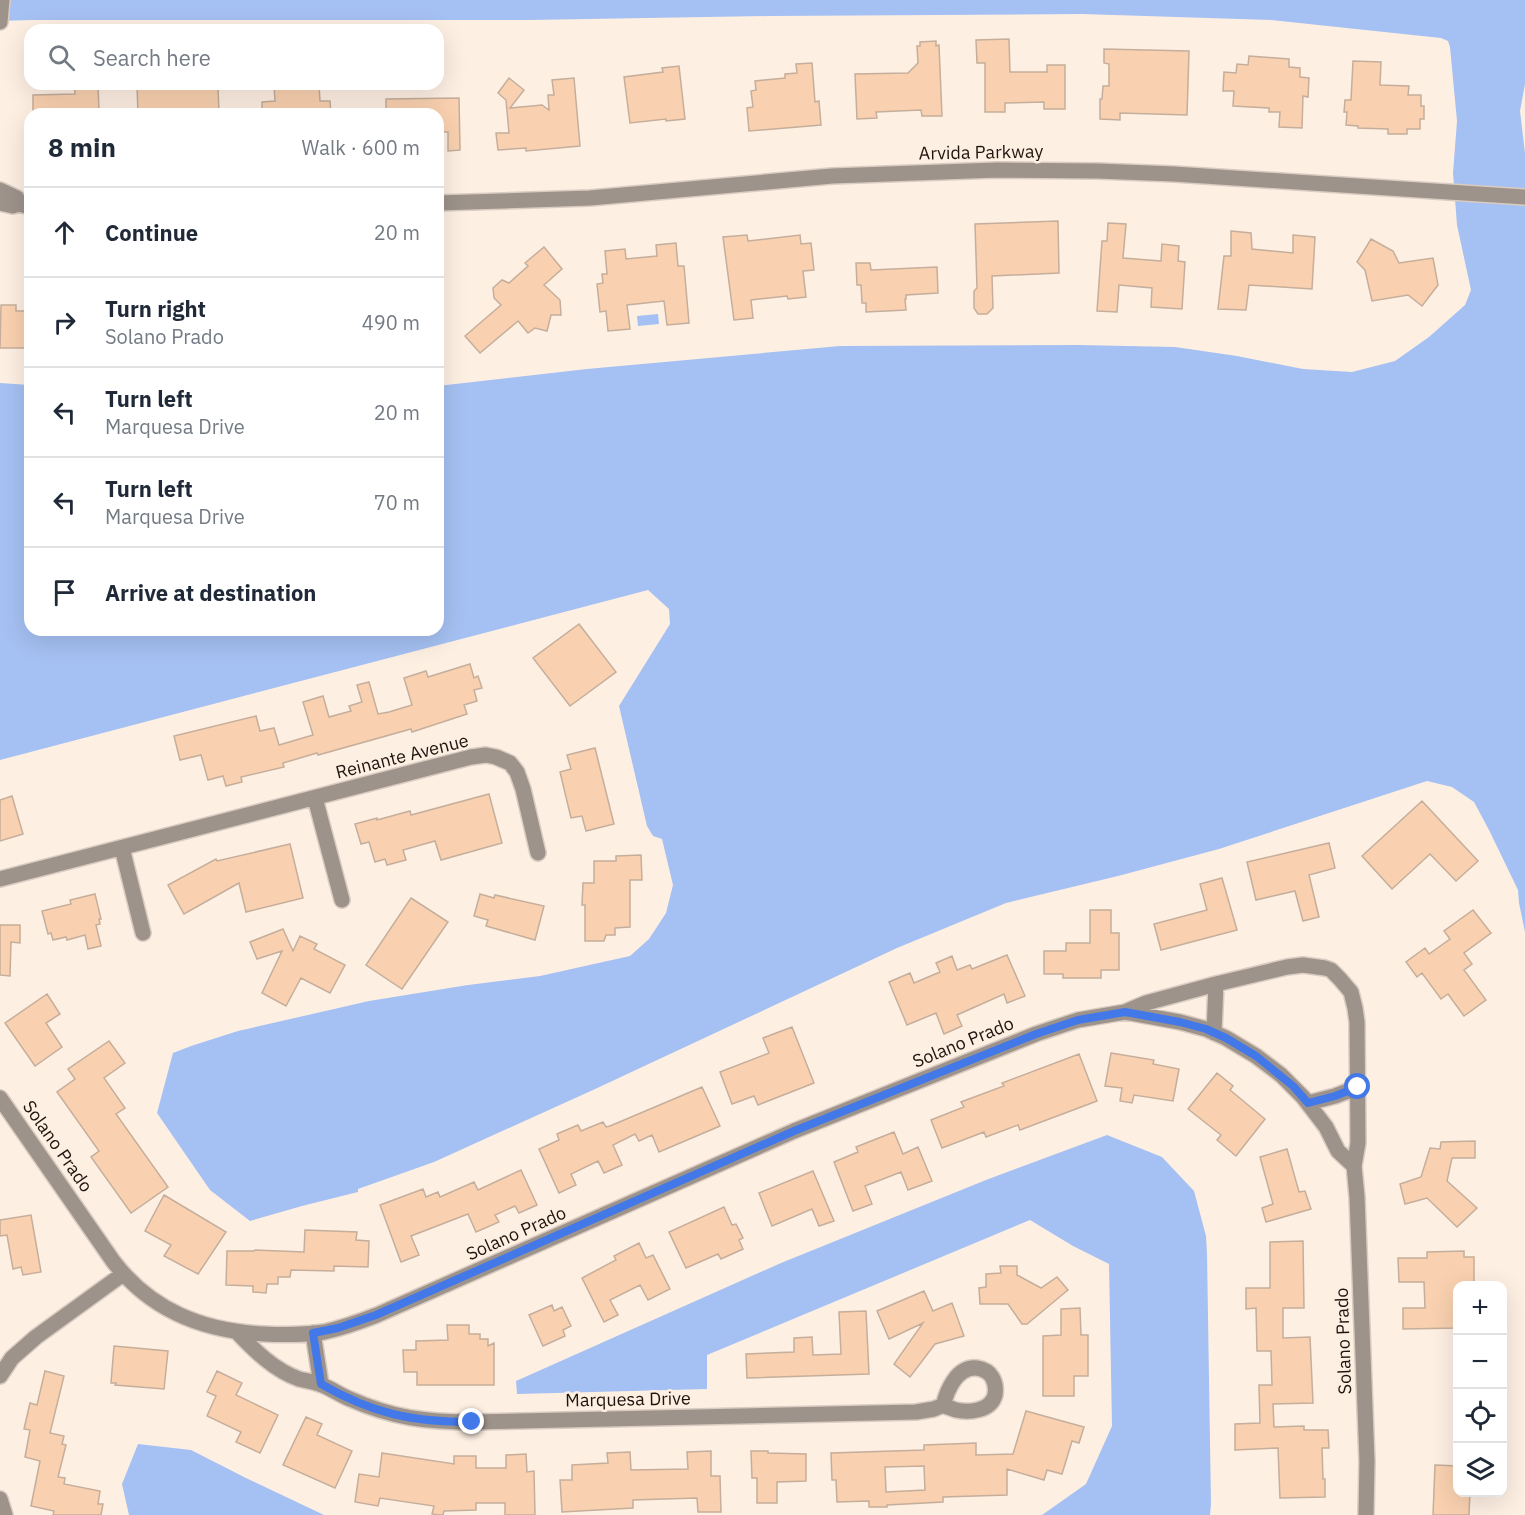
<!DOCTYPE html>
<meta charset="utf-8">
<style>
:root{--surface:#fff;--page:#f2f2f3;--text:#1f2937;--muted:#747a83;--line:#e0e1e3}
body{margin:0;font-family:"IBM Plex Sans",sans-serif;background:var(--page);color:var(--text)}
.controls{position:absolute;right:18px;bottom:18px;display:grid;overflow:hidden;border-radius:12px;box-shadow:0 6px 24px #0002}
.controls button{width:54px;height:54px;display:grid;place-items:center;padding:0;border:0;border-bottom:2px solid var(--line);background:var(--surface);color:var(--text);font:30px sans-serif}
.stop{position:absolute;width:18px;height:18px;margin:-14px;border:4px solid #4378e9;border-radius:50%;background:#fff}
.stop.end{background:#4378e9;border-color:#fff;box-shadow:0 2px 6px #0008}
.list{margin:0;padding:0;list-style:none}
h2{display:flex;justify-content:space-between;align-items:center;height:78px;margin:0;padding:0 24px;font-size:26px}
h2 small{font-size:20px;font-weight:400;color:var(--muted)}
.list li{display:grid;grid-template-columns:39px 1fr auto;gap:18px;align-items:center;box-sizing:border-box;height:90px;padding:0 24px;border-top:2px solid var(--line)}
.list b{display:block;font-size:22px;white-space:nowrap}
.list p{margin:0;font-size:20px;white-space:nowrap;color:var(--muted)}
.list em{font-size:20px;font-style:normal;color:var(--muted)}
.icon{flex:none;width:33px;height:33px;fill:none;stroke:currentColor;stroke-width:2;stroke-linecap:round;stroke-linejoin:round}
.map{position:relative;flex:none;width:1525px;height:1515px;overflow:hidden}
.search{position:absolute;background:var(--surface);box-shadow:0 6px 24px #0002;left:24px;top:24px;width:420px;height:66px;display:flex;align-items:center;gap:15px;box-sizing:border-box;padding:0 21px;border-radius:18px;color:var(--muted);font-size:22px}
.panel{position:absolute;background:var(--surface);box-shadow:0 6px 24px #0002;left:24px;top:108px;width:420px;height:528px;border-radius:18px}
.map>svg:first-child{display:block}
.water{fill:#a5c0f2}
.building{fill:#f9d1b0;stroke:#c5ae9b;stroke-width:1.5;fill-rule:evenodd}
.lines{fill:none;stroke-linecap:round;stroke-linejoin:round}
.minor-casing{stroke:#daccc1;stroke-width:18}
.minor{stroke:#9d938b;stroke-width:15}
.route{stroke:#4378e9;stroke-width:8}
.labels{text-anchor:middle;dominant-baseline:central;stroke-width:5;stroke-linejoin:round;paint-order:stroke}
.street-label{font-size:18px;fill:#1e150e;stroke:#feefe3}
</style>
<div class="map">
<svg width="1525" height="1515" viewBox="0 0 1525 1515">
<rect width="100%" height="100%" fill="#feefe3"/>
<path class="water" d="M0 0H1525V84L1520 111 1525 153V932L1519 903 1518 890 1489 830 1474 802 1452 787 1427 781 1219 849 1118 876 1006 903 897 948 593 1090 434 1162 358 1189V1192L302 1206 250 1221 210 1190 157 1113 173 1053 191 1046 238 1031 369 1001 468 985 540 976 630 956 649 939 666 913 673 885 662 839 653 836 647 826 619 706 670 624 669 609 648 590 0 760V383L30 385V630H438V386L587 369 840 346 1078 345 1175 347 1237 356 1303 369 1352 372 1395 361 1429 337 1465 305 1471 290 1457 225 1453 173 1457 121 1450 47 1448 41 1441 38 1271 20 1082 14 771 16 529 20H31L0 21Z
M658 314 659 324 638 326 637 316Z
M1107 1135 1162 1157 1194 1191 1206 1236 1207 1254 1211 1504 1210 1515H1042L1086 1484 1112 1426 1109 1264 1073 1246 1030 1220 707 1355V1389L517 1394 516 1381 781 1263 986 1180Z
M138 1444 191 1450 248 1479 324 1515H129L122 1484Z"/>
<path class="building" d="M1009 39 1010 72H1047V65H1065V109H1044V102L1005 103V112H985V63H977L976 40Z
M936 41V46L939 45 942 116H922L921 110 876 112 877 118 857 119 855 74 908 73 918 63 917 46H920V42Z
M1104 49 1189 51 1187 115 1120 113V120L1100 119V99H1102L1103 86H1109V64L1104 63Z
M1249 56 1289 59V67L1300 68V77L1309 78 1308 97 1303 96 1302 128 1279 127 1280 112H1269V108L1233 106 1234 91H1223L1224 72 1236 73 1237 64 1248 65Z
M1353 61 1381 62 1380 85 1409 86 1408 95H1421V106H1424V119H1420V129H1407V134H1388V129L1358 128V126L1346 125 1347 112H1344L1345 100H1351Z
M812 63 815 102 819 101 821 125 749 131 747 108 753 107 751 91 756 90 755 81 785 78V74L797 73 796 64Z
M679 66 685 119 666 121V119L630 123 624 77 663 72 662 68Z
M509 78 524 90 510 108 542 105 549 110 548 95H554L552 80 574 78 580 146 526 151V148L498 150 496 133H509L506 100 498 93Z
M74 84H98L99 111 90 112V114H33V95L75 94Z
M151 84H175V88L218 86 219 114H138L137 85Z
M286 84H319L320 101H330L331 114H262V102L275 101 274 85Z
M459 98 460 150 448 151V132H438V114H386V99Z
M1058 221 1059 273 992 276 993 308 987 314H978L974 308V291L977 288 975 224Z
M1108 223 1126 224 1123 258 1161 261 1162 244 1179 246 1178 261 1185 262 1182 309 1151 307 1152 288 1119 285 1117 312 1097 311 1102 241H1107Z
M1231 231 1251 233 1252 249 1293 253V235L1315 237 1312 289 1249 285 1246 310 1218 309 1224 256H1231Z
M747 235 748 241 800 235 801 244 811 243 814 270 803 271 806 297 788 299 787 296 751 300 753 318 734 320 723 237Z
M1371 239 1393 251 1399 263 1433 258 1438 285 1422 306 1408 295 1372 301 1365 270 1357 262Z
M676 243 678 266H684L689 323 667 325 664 301 627 305 630 329 608 331 606 311 600 312 597 284 603 283 602 274H607L605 251 625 249 626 259 657 256 656 245Z
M544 247 562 269 544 285 560 300 561 315H551L547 331 535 328 528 333 518 321 480 353 465 336 501 305 494 298 493 288 502 280 509 283 528 266 525 263Z
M856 263H870L871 270 937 267 938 293 906 295V299H905L906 310 866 312V303H862L861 285H857Z
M1 305H16V311H30V348H0Z
M579 624 616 672 570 706 533 658Z
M470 664 474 678 478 676 482 688 474 690 477 701 464 705 467 714 412 732 411 729 318 755 317 753 283 763 284 767 241 777 242 782 226 786 223 776 208 780 201 755 180 760 174 736 256 716 260 731 274 728 279 745 313 735 303 702 323 696 329 717 351 711 349 706 362 702 357 685 369 682 378 714 389 712 412 705 404 678 426 671 428 677Z
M595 748 614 824 586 831 582 816 571 818 560 772 571 769 567 755Z
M489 794 502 843 441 860 435 841 403 850 406 860 387 865 385 859 375 862 369 842 361 844 355 824 377 818V820L410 811 411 815Z
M12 796 23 834 0 841V800Z
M1422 801 1478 861 1456 881 1430 854 1392 889 1362 856Z
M1329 843 1335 868 1309 875 1319 917 1303 921 1295 891 1256 900 1247 862Z
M290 844 303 898 246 912 239 883 184 914 168 885 216 859 217 861Z
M641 855 642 880H630V927L615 928V935H606L604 941H585V905H582L583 883H594V861H616V856Z
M1222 878 1237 930 1161 950 1154 924 1207 910 1200 884Z
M95 894 101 919H99L100 924 96 925 101 946 88 949 85 935 67 940 66 937 53 940 51 933 48 934 42 911 71 904 70 900Z
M480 894 494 898 495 895 544 906 535 940 486 926 488 920 474 916Z
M411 898 448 922 402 989 366 965Z
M1090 910H1111V933H1119V970H1101V978H1063V974H1044V951H1066V943H1090Z
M1473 910 1491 933 1464 953 1472 964 1464 970 1486 1000 1464 1016 1448 994 1441 999 1422 973 1417 977 1406 962 1425 948 1429 954 1450 939 1444 931Z
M0 925H20V943L11 942 10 976 0 975Z
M283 929 293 951 300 936 317 944 314 949 345 965 330 993 301 978 286 1006 262 993 282 951 257 959 250 942Z
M1007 955 1025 996 1007 1003 1004 994 957 1015 962 1026 944 1034 936 1013 907 1025 889 982 910 973 914 983 940 972 936 963 952 956 957 970 970 965 972 969Z
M47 994 60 1014 46 1023 62 1047 35 1066 5 1023Z
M792 1027 814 1083 758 1105 754 1096 732 1104 720 1072 769 1053 763 1038Z
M109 1041 125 1063 104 1078 125 1108 116 1114 168 1187 131 1213 91 1157 99 1151 57 1092 75 1079 68 1069Z
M1111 1053 1154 1060 1153 1064 1179 1069 1173 1101 1134 1095 1132 1103 1120 1101 1122 1088 1105 1086Z
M1079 1054 1097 1101 1020 1130 1018 1125 986 1137 984 1132 942 1148 931 1120 964 1107 961 1102 1004 1086 1002 1083Z
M1217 1073 1233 1086 1230 1090 1265 1119 1236 1156 1217 1140 1221 1135 1188 1109Z
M702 1087 720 1126 659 1152 652 1135 639 1141 635 1134 613 1145 622 1165 604 1173 598 1161 571 1174 576 1185 559 1193 539 1149 559 1140 557 1134 578 1125 581 1131 603 1122 606 1127 610 1126Z
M894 1132 903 1154 918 1147 932 1181 908 1190 901 1172 865 1186 872 1204 853 1211 834 1162 858 1152 856 1147Z
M1475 1141V1158H1452L1447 1181 1477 1208 1457 1227 1427 1198 1405 1204 1400 1184 1421 1177 1430 1148 1440 1149 1441 1142Z
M1287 1149 1299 1192 1305 1191 1311 1209 1266 1222 1262 1208 1273 1204 1260 1157Z
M521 1170 537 1205 519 1213 515 1206 495 1215 499 1222 476 1232 468 1214 411 1236 419 1255 401 1262 380 1205 423 1189 426 1197 438 1192 440 1197 474 1182 478 1190Z
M813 1171 834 1221 819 1226 812 1209 772 1226 759 1193Z
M164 1195 226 1232 198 1274 164 1256 171 1245 145 1231Z
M724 1207 732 1225 736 1224 743 1238 739 1240 743 1249 721 1259 718 1254 686 1268 669 1232Z
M31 1215 41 1272 23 1275 21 1267 13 1269 7 1235 0 1236V1220Z
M305 1230 357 1232 356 1240 369 1241 368 1267 334 1266V1271L291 1270 290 1277H278V1284H267L266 1293 253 1292V1286L226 1285 227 1251H254L255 1250 304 1252Z
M1303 1241 1304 1308H1283V1338L1310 1337 1313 1403 1273 1404 1274 1427 1304 1426V1430H1328L1329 1448H1322L1323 1479H1325V1497L1280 1498 1278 1448 1235 1450V1424L1260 1423 1259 1385H1272L1271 1351H1257L1256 1308 1246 1309V1288H1270V1242Z
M639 1243 646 1258 653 1255 670 1289 648 1300 640 1285 610 1300 618 1315 604 1322 582 1278 616 1260 614 1256Z
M1464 1251V1257H1474V1286H1458V1328L1403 1329V1308H1425L1424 1282H1399L1398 1258H1427V1252Z
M1000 1266H1017V1275L1041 1288 1057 1277 1068 1290 1027 1324H1022L1008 1304H980L979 1288 986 1287V1274L1001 1273Z
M924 1291 933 1311 952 1303 964 1336 935 1344 910 1377 894 1364 923 1323 889 1339 877 1311Z
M552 1305 554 1311 562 1307 571 1326 563 1330 565 1336 543 1346 529 1315Z
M1080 1308 1081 1335H1088V1376H1074V1396H1043V1336L1061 1335V1309Z
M866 1311 869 1374 747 1378 746 1354 794 1352V1338L812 1337 813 1355 841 1354 839 1312Z
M447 1325H469V1334H480V1339H488V1346L494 1343V1385H417V1372H404L403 1350H416V1341L448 1340Z
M114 1346 168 1351 164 1389 115 1385 116 1383H111Z
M45 1371 64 1376 50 1433 64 1436 62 1444 66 1445 58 1477 65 1478 64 1484 100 1491 98 1504H103L101 1515H53L54 1511 31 1506 40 1461 25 1457 30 1430 24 1429 30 1403 37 1405Z
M217 1371 242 1383 236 1395 278 1415 260 1453 236 1442 241 1432 207 1416 216 1396 207 1392Z
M1026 1411 1084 1427 1079 1443 1072 1441 1062 1474 1047 1470 1044 1480 1007 1469V1495L943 1497V1502L887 1505V1507H869V1501L837 1502 836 1480H832L831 1453 924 1450V1445L976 1443V1455L1013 1454ZM924 1466 925 1490 886 1492 885 1467Z
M306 1417 322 1424 317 1435 352 1451 335 1488 283 1465Z
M711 1451V1476H720L721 1512H698L697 1498 633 1500V1508L562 1512 560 1480H572V1465L608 1463 607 1453 630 1452 631 1470 688 1469 687 1452Z
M751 1451H768V1453L806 1454V1481L777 1482V1503H757V1478H752Z
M382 1453 454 1464V1456H476V1468H506V1455L526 1454 527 1472 534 1471 535 1515H505V1503H476V1510L444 1511 443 1515H439L432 1514 434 1506 380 1498 378 1506 355 1502 359 1474 379 1477Z
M1435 1465 1458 1466V1492H1470L1469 1515H1433Z"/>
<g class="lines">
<g class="minor-casing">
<path id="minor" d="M0 22 2 0
M0 190 17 198 19 204
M0 203 13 206 19 204 30 207
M438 203 590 198 832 176 997 170 1098 171 1174 174 1525 197
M315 798 342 900
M122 848 143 933
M0 879 471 757 486 755 496 757 510 763 517 772 523 789 538 853
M1125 1012 1180 1022 1206 1029 1226 1038 1256 1056 1281 1075 1303 1097 1326 1127 1338 1151 1354 1166
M1214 1033 1216 984
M0 1098 113 1261C151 1311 203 1331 264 1334 284 1335 304 1335 324 1332 342 1328 359 1322 377 1315L794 1131 1036 1034 1078 1020 1125 1012 1146 1003 1216 984 1287 967 1303 965 1325 968 1331 970 1340 979 1351 992 1355 1008 1357 1022 1358 1143 1354 1166 1357 1197 1367 1461 1366 1515
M1308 1103 1335 1096 1358 1087
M237 1332C255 1351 274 1370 299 1379 307 1381 315 1382 322 1385 332 1389 340 1395 350 1399 393 1418 426 1422 472 1422L916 1412C922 1411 928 1410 934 1409 937 1408 939 1406 943 1406 947 1406 952 1409 956 1410 969 1413 991 1411 995 1395 996 1389 995 1382 992 1377 989 1372 983 1369 977 1368 957 1366 947 1390 943 1406
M313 1333 321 1384
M0 1376 12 1358 36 1337 123 1274
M0 1499 5 1515"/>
</g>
<use href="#minor" class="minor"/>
</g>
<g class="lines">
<path class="route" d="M472 1422C413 1422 373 1414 321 1384L313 1333 338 1328 376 1315 794 1131 1036 1034 1078 1020 1125 1012 1180 1022 1206 1029 1226 1038 1256 1056 1293 1086 1308 1103 1335 1096 1358 1087"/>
</g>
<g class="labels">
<g class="street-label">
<text transform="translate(981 152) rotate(-1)">Arvida Parkway</text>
<text transform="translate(402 756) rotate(-14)">Reinante Avenue</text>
<text transform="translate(963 1042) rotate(-22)">Solano Prado</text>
<text transform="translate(58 1146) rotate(55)">Solano Prado</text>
<text transform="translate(516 1233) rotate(-24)">Solano Prado</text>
<text transform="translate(1343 1341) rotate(-92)">Solano Prado</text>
<text transform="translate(628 1399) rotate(-1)">Marquesa Drive</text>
</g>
</g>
</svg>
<div class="controls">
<button>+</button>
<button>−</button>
<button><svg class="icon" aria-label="locate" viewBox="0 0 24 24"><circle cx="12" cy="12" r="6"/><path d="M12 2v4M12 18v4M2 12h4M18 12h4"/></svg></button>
<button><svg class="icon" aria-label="layers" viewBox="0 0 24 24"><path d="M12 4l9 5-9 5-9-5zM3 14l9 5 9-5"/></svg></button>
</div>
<div class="stop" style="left:1358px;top:1087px"></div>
<div class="stop end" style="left:472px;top:1422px"></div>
<div class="search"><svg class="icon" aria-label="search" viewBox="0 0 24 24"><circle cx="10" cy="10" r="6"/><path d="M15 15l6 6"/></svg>Search here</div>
<section class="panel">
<h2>8 min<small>Walk · 600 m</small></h2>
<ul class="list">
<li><svg class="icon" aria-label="ahead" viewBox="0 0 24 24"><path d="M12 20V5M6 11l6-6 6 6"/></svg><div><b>Continue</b></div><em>20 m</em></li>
<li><svg class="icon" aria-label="right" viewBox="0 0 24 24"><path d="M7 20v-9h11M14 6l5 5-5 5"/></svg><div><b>Turn right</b><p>Solano Prado</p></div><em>490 m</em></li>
<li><svg class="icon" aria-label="left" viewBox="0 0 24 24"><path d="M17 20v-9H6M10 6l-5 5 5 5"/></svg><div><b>Turn left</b><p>Marquesa Drive</p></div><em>20 m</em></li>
<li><svg class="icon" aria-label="left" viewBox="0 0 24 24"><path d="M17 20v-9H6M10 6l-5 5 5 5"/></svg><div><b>Turn left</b><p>Marquesa Drive</p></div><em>70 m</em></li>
<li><svg class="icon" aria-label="arrive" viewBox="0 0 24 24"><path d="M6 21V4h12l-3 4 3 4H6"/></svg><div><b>Arrive at destination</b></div></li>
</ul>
</section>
</div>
